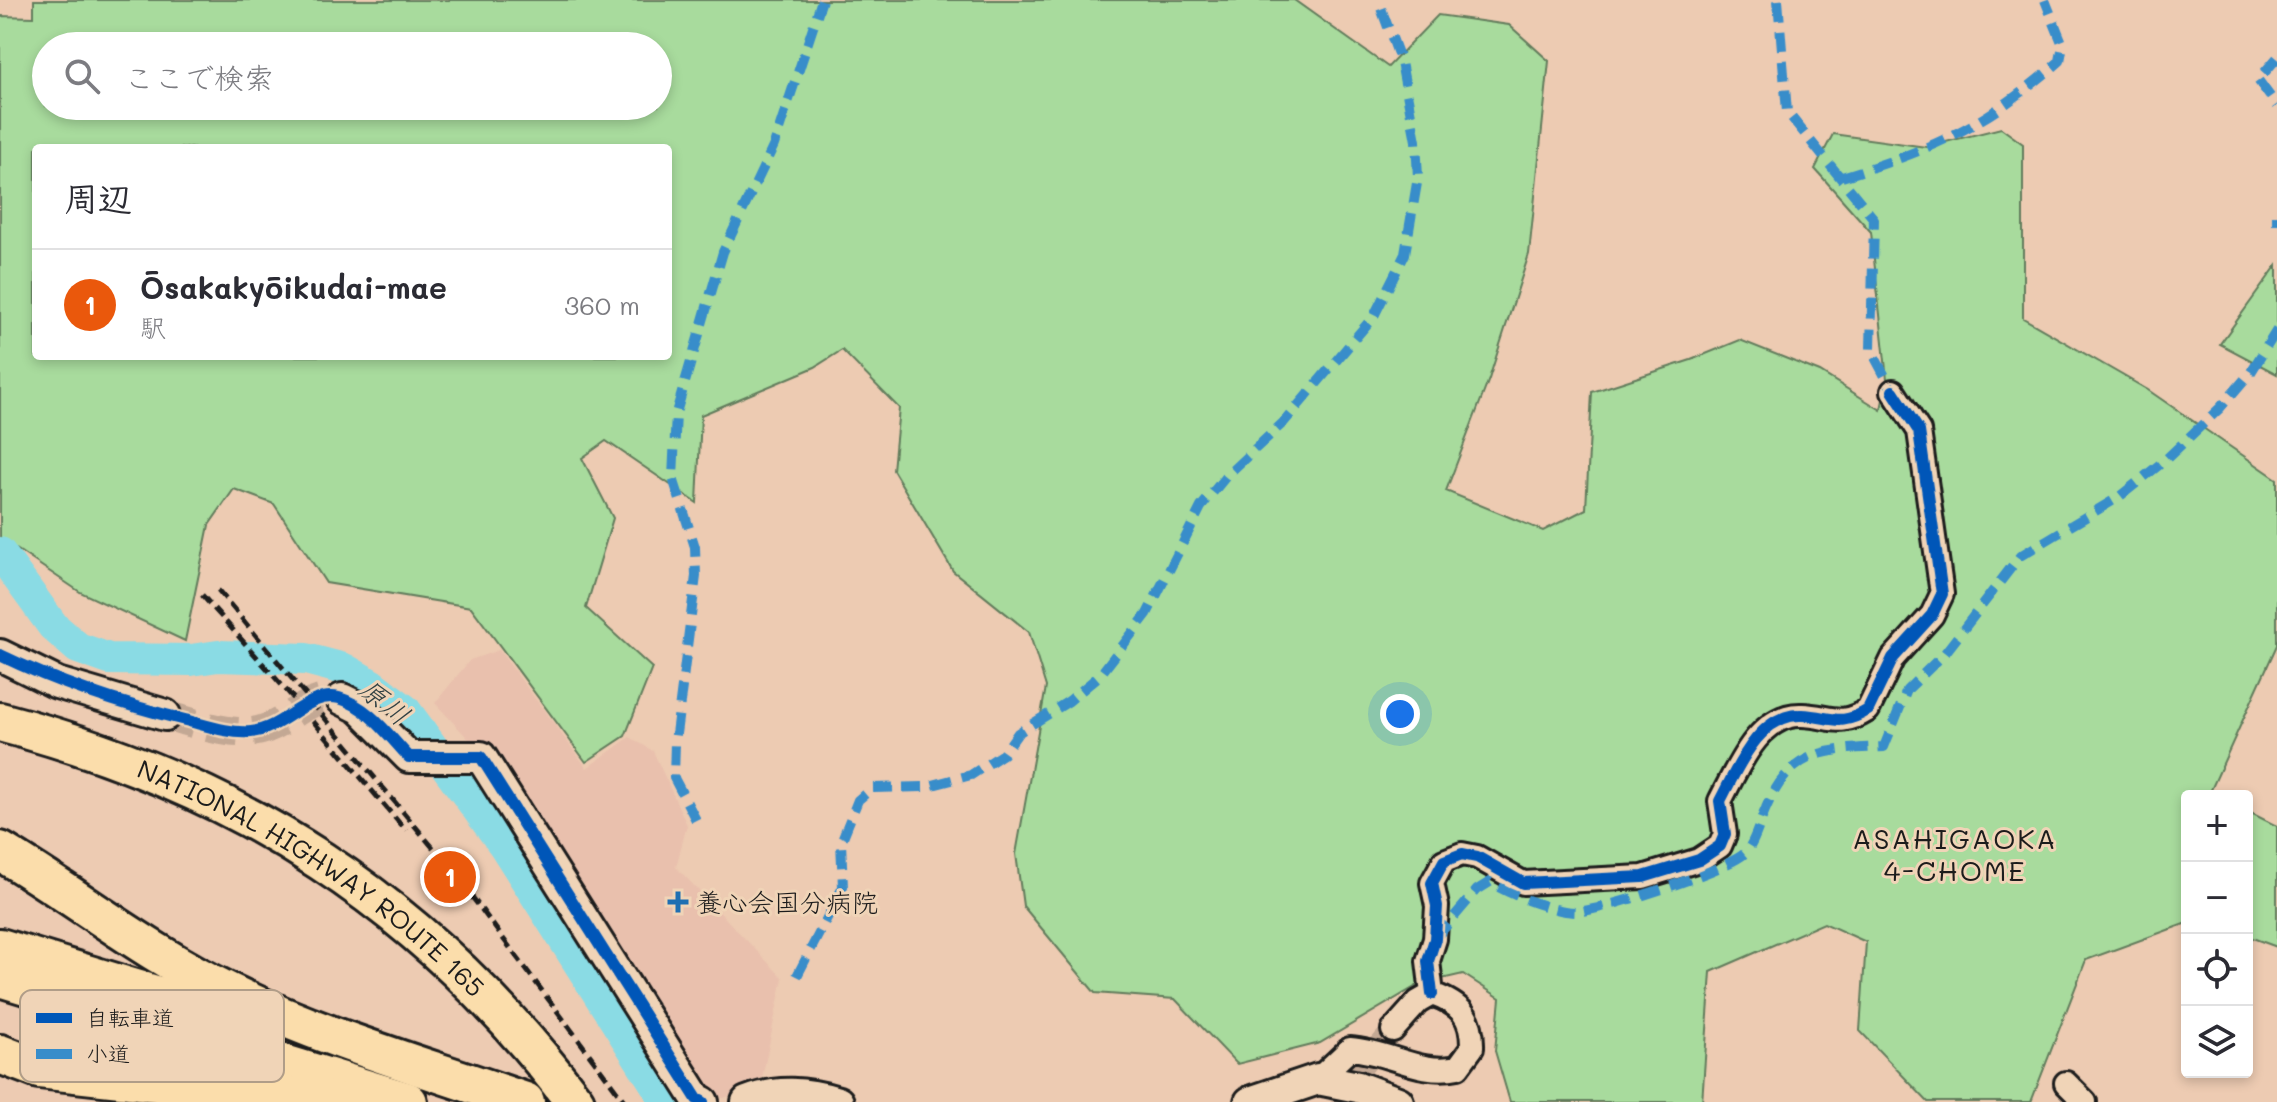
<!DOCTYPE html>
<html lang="ja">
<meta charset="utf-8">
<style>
:root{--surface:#fff;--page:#f7f7f7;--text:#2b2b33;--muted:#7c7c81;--line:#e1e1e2;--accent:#ea580c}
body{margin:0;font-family:Mali,"Klee One",sans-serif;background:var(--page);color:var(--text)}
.controls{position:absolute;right:24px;bottom:24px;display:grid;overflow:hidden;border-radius:8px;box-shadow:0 4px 12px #0003}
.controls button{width:72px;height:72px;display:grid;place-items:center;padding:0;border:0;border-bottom:2px solid var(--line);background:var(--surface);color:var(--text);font:40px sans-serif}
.you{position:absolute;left:1400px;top:714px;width:28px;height:28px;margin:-20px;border:6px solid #fff;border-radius:50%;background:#1a73e8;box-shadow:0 0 0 12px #1a73e833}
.badge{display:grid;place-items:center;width:52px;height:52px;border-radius:50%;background:var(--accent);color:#fff;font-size:26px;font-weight:700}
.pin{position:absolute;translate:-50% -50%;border:4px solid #fff;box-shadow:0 2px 8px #0006}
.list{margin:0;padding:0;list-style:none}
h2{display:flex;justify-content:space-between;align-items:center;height:104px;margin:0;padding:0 32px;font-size:34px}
h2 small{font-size:26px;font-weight:400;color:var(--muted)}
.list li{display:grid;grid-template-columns:52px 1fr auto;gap:24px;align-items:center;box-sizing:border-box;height:112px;padding:0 32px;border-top:2px solid var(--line)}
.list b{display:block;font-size:30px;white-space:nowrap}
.list p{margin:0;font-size:26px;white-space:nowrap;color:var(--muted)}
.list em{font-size:26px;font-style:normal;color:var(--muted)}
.icon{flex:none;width:44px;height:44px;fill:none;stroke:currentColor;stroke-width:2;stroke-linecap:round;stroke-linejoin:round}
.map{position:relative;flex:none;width:2277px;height:1102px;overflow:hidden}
.search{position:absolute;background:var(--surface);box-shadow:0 4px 12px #0003;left:32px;top:32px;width:640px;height:88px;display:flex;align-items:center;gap:20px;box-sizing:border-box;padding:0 28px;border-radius:44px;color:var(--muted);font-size:30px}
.panel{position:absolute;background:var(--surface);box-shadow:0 4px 12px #0003;left:32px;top:144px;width:640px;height:216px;border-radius:8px}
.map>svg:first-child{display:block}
.built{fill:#e9c0ad}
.green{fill:#a8db9d;stroke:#627c5c;stroke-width:2;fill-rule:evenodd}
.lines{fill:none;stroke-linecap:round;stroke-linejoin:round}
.river{stroke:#8adbe4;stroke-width:32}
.street-tunnel{stroke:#c3a894;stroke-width:22;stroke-dasharray:22 11;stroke-linecap:butt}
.secondary-tunnel{stroke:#c3a894;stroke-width:30;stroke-dasharray:30 15;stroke-linecap:butt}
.street-casing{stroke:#1c1c1c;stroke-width:28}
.secondary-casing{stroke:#1c1c1c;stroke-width:36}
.highway-casing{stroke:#1c1c1c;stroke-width:44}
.street{stroke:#f0d4b7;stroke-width:22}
.secondary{stroke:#f0d4b7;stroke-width:30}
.highway{stroke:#fbddab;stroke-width:38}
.rail{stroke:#1c1c1c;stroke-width:5;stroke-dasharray:12 6;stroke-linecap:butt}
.quiet{stroke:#388dca;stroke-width:10;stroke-dasharray:20 10;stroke-linecap:butt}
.cycleway-casing{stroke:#f0d4b7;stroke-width:17}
.cycleway{stroke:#0057b8;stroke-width:12}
.poi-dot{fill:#1f6fb2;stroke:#f0d4b7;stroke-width:3}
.labels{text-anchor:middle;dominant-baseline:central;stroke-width:6;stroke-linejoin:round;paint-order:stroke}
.street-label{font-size:26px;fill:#1c1c1c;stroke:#f0d4b7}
.poi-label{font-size:26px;fill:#1c1c1c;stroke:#f0d4b7;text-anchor:start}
.water-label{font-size:28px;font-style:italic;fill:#324244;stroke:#f0d4b7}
.neighbourhood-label{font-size:28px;letter-spacing:2px;fill:#1c1c1c;stroke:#f0d4b7}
.key{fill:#f0d4b7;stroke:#b09d88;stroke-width:2}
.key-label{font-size:22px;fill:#1c1c1c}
</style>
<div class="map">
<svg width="2277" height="1102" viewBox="0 0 2277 1102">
<rect width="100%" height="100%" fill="#edcbb2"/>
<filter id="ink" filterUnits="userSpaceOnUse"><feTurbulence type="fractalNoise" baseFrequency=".0125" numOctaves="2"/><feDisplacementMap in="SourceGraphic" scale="16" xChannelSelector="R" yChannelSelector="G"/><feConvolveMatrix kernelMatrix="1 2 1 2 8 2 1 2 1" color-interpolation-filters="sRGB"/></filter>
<g filter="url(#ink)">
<path class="built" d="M499 650 587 768 630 737 653 751 687 825 676 867 783 978 761 1083 724 1098 705 1093 490 762 435 703 470 660Z"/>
<path class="green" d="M34 0H1294L1388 67 1438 15 1509 25 1549 61 1529 254 1489 379 1446 491 1543 531 1586 509 1592 392 1691 360 1740 340 1820 372 1881 410 1887 379 1871 232 1815 169 1833 134 1926 147 2001 128 2023 144V318L2148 390 2277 479V645L2210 792 2218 796H2187V923L2086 960 2031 1102H1928L1860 1031 1866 942 1824 923 1711 972 1702 1102H1510L1495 1051 1500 998 1463 974 1420 984 1320 1043 1237 1064 1175 999 1095 993 1023 906 1016 854 1046 687 1029 632 953 571 893 470 899 408 842 350 815 367 701 415 697 503 606 441 582 458 613 518 586 608 652 668 625 736 586 762 471 607 326 583 274 504 234 489 209 525 185 641 80 592 0 538V16L34 17ZM46 46H658V106H46ZM36 148H668V356H36Z
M2277 265V374L2220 344Z
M2247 811 2277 826V947L2247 936Z"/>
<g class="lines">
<path class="river" d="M0 553 53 626 78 648 109 659 191 660 218 656 306 659 344 669 372 685 405 710 504 845 667 1102"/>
<path class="street-tunnel" d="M1332 1102 1393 1030"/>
<path class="secondary-tunnel" d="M165 715C191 722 224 734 251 732 286 729 306 692 342 699"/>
<g class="street-casing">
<path id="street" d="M1432 994 1428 961 1435 939 1437 906 1432 883 1444 861 1462 854 1477 857 1523 883 1643 877 1699 860 1720 846 1725 834 1720 801C1737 769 1759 713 1802 715 1831 716 1839 728 1868 710L1893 658 1932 615 1942 594 1919 431 1893 391
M1318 1079 1350 1049C1391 1052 1419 1075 1458 1067L1472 1048C1473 1016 1460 1004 1432 994L1418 1002 1393 1030
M2066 1083 2085 1102"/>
</g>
<g class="secondary-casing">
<path id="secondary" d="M0 655 57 683 165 715
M342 699 360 708 409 757H481L697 1099 703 1102
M747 1102C777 1090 806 1092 838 1102
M1250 1102 1318 1079 1358 1087 1398 1102"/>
</g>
<g class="highway-casing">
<g id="highway">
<path id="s1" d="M0 722C239 784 426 904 575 1102"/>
<path d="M0 851C77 897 147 953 228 992 322 1038 426 1067 525 1102"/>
<path d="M0 948 254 1025"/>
<path d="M0 977 408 1102"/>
<path d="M0 1054 39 1069 338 1102"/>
</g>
</g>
<use href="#street" class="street"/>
<use href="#secondary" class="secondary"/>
<use href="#highway" class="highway"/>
<path class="rail" d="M218 590 455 874 625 1102
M202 595 295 700
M313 721 406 831"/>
<path class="quiet" d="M1778 0 1787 112 1874 219 1871 350 1893 391
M2277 58 2258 80 2277 106
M1842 177C1935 149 1986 125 2060 61L2063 45 2045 0
M2277 215V224
M696 820 674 778 675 742 696 576 695 547 673 478 676 413 723 252 774 145 822 0
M1435 939 1477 890 1490 882C1508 894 1554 912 1576 912 1600 911 1732 869 1746 852 1755 842 1760 821 1766 808 1792 748 1826 750 1884 747L1907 690 1945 653 2020 556 2119 497 2164 461 2220 408 2251 372 2277 330
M797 976 843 887 841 842 858 800 872 788 925 787 971 775 1003 754 1018 733 1069 701 1100 675 1147 614 1201 507 1227 475 1284 422 1374 316 1405 254 1418 177 1416 141 1401 62 1378 0"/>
<g class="cycleway-casing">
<path id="cycleway" d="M0 655C60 684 120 704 185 720 205 725 230 734 251 732 284 729 309 690 339 698 368 706 389 736 409 757H481L697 1099 703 1102
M1432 994 1428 961 1435 939 1437 906 1432 883 1444 861 1462 854 1477 857 1523 883 1643 877 1699 860 1720 846 1725 834 1720 801C1737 769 1759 713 1802 715 1831 716 1839 728 1868 710L1893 658 1932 615 1942 594 1919 431 1893 391"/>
</g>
<use href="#cycleway" class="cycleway"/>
</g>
</g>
<path class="poi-dot" d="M674 890h8v8h8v8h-8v8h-8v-8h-8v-8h8z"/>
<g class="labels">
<g class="street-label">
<text stroke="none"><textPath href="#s1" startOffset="352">NATIONAL HIGHWAY ROUTE 165</textPath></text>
</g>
<g class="poi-label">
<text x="696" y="902">養心会国分病院</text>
</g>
<g class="water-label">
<text transform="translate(385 701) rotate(39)">原川</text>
</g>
<g class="neighbourhood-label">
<text x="1955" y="838">ASAHIGAOKA<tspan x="1955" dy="32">4-CHOME</tspan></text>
</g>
</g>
<rect x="20" y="990" width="264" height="92" rx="12" class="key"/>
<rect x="36" y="1013" width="36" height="10" fill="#0057b8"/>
<rect x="36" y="1049" width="36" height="10" fill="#388dca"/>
<g class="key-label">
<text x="86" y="1026">自転車道</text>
<text x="86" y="1062">小道</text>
</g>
</svg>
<div class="controls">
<button>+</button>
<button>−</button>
<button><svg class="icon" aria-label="locate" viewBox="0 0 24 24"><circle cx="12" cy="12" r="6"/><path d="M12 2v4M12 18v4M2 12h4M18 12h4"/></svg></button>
<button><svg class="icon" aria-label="layers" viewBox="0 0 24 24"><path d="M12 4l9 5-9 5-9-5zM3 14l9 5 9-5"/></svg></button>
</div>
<div class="you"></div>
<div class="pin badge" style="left:450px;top:877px">1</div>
<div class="search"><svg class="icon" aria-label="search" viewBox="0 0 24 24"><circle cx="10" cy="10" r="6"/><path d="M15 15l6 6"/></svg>ここで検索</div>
<section class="panel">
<h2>周辺<small></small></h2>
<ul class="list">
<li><span class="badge">1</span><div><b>Ōsakakyōikudai-mae</b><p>駅</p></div><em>360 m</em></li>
</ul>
</section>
</div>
